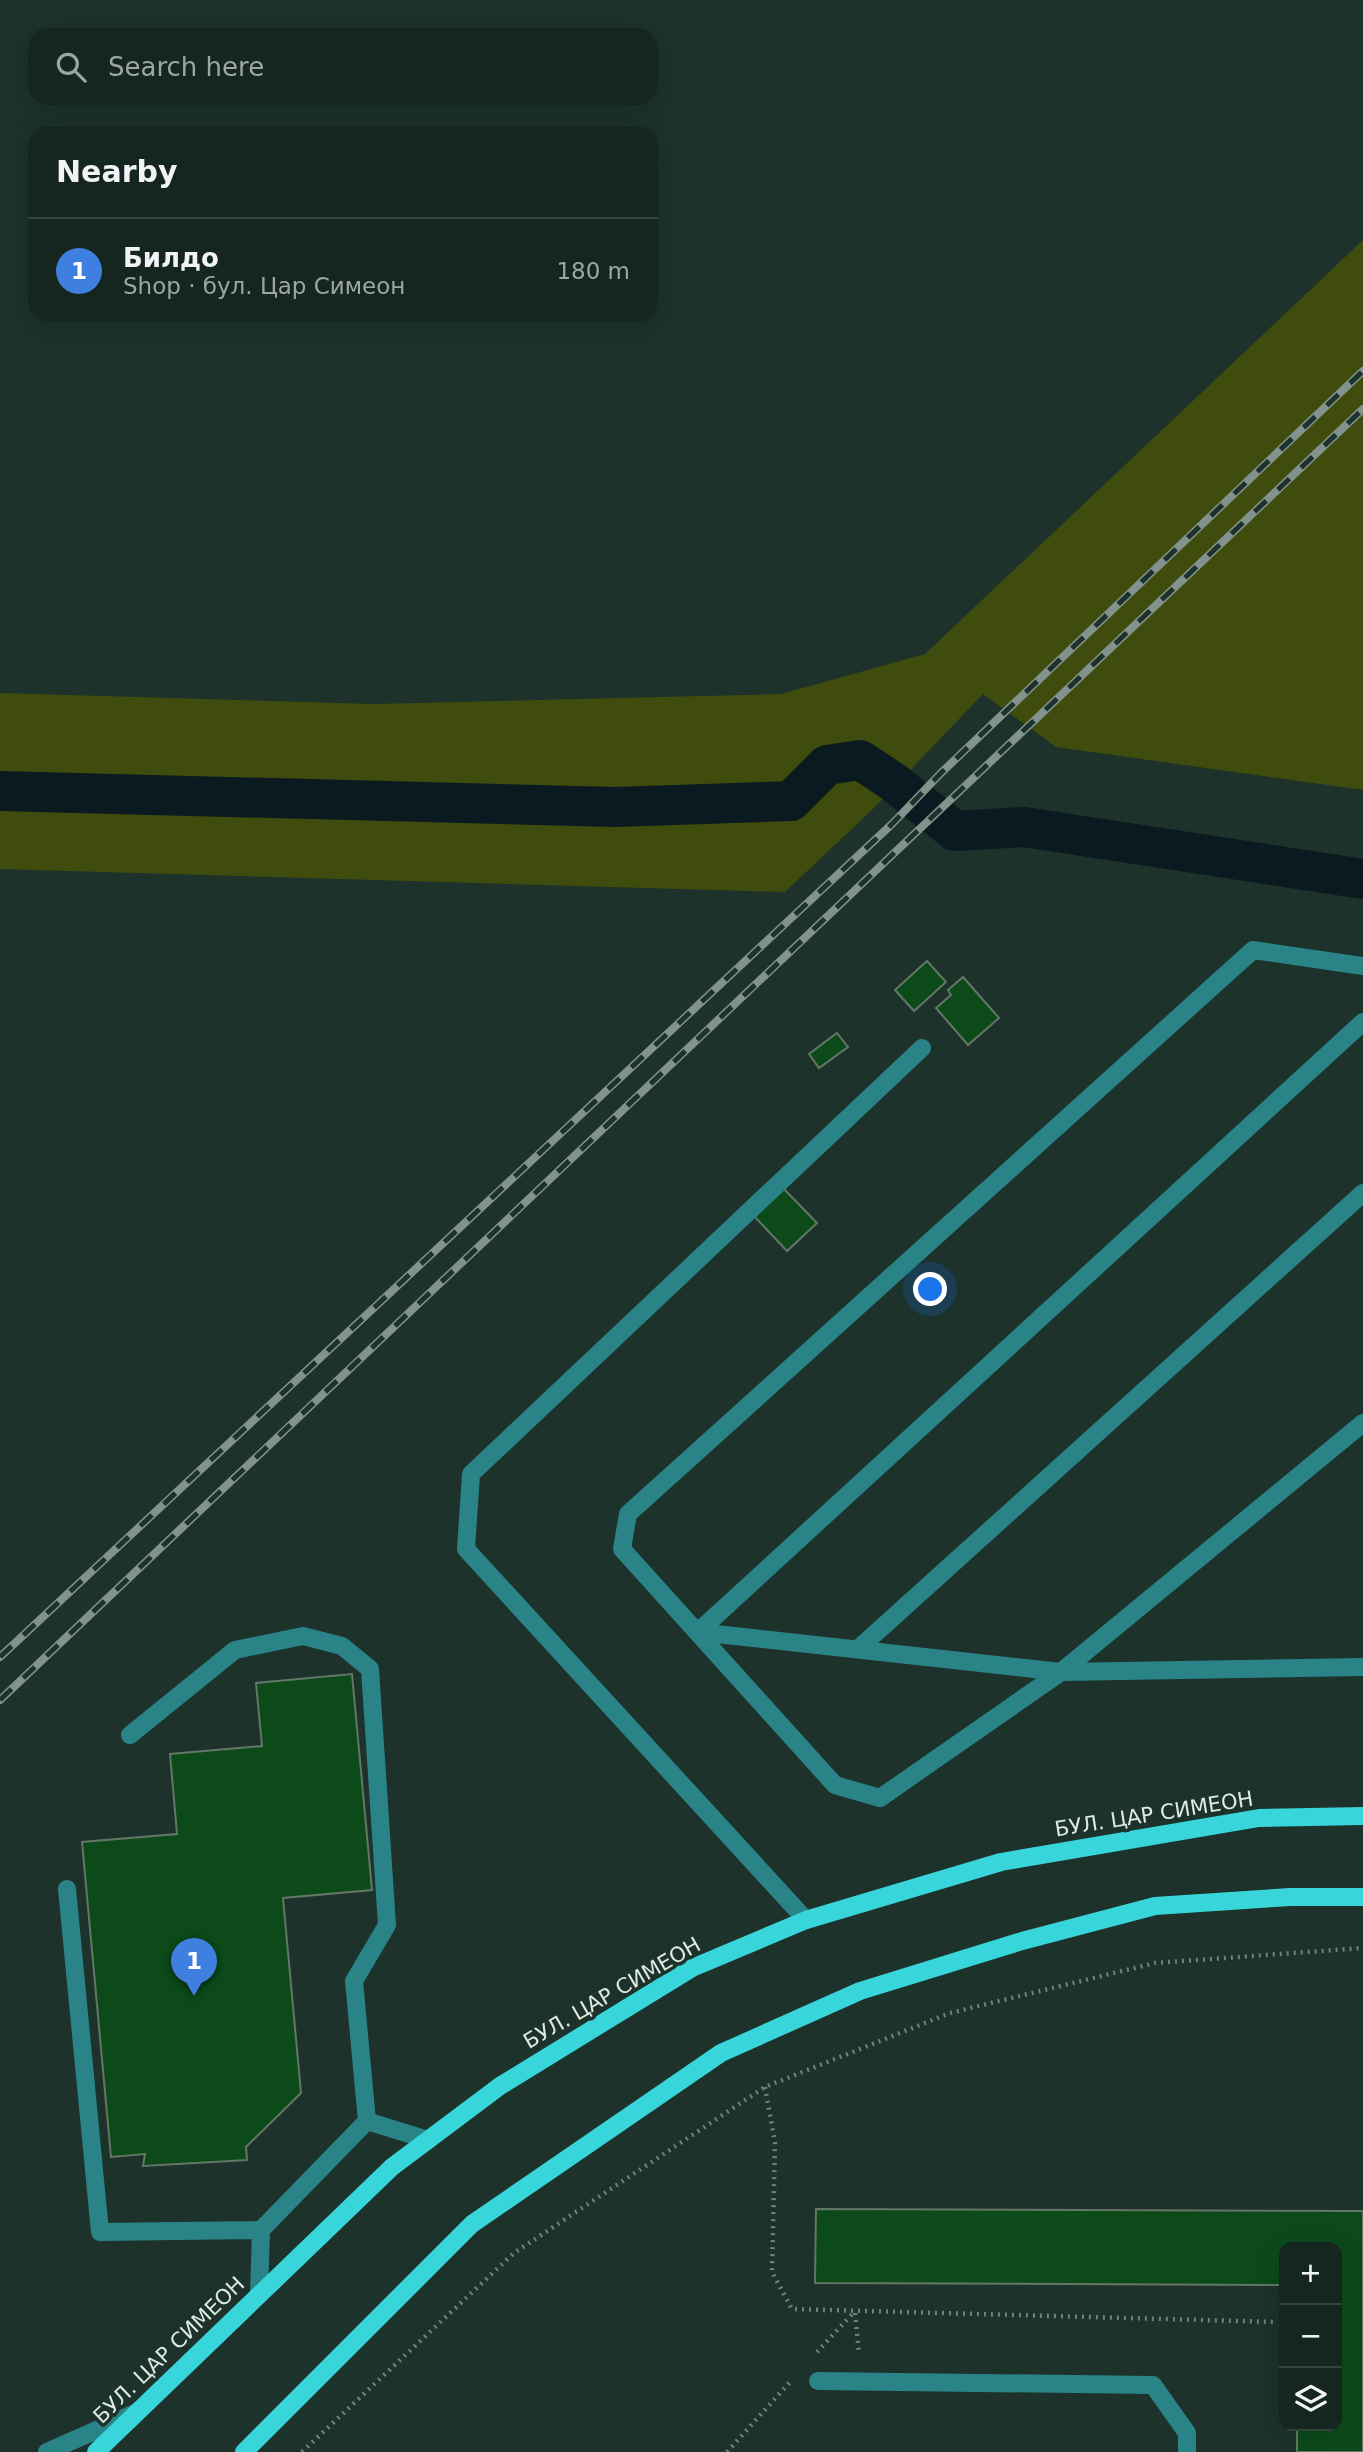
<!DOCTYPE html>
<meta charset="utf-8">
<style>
:root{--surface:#152620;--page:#1e2e29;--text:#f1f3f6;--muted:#9da5a5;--line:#34433e;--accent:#0b8043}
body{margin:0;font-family:"DejaVu Sans",sans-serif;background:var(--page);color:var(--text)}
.controls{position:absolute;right:21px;bottom:21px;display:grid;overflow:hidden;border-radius:14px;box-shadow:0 7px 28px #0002}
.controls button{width:63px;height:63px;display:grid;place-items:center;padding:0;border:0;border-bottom:2px solid var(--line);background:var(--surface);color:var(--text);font:35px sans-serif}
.you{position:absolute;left:931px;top:1290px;width:24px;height:24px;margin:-18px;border:5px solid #fff;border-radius:50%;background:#1a73e8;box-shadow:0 0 0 10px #1a73e833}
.badge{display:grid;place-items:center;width:46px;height:46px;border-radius:50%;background:var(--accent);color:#fff;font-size:23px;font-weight:700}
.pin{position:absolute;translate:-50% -58px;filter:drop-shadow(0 2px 4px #0008)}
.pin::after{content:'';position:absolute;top:37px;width:24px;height:21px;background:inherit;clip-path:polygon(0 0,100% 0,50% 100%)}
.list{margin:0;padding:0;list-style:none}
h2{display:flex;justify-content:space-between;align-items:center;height:91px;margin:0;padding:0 28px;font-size:30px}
h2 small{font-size:23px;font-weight:400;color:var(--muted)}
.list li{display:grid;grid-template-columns:46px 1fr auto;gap:21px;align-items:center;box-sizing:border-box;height:105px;padding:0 28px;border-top:2px solid var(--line)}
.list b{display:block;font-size:26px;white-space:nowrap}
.list p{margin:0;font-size:23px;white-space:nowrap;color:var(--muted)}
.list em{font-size:23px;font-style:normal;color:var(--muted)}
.icon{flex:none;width:38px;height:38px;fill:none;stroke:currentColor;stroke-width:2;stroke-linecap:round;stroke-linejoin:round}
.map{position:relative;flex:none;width:1363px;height:2452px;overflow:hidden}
.search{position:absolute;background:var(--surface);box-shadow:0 7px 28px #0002;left:28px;top:28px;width:630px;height:77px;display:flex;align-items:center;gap:18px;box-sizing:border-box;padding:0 24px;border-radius:21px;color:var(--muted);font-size:26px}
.panel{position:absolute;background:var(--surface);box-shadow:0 7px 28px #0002;left:28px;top:126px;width:630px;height:196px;border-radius:21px}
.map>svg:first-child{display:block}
.green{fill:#3f4c0d}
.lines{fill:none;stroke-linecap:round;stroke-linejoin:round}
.canal{stroke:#0a1a20;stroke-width:40}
.building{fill:#0c4a1a;stroke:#657666;stroke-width:2}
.path{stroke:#6f827b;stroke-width:4.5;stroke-dasharray:2 5;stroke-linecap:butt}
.minor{stroke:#2a8487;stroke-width:18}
.major{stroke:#38d6db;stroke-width:18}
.rail-casing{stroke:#82938d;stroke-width:8}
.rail{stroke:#1c322b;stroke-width:5;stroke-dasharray:16;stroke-linecap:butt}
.labels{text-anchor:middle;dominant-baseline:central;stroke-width:7;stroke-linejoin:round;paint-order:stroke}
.street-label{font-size:21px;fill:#ddeae5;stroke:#1c322b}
</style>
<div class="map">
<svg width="1363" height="2452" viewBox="0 0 1363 2452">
<rect width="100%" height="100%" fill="#1c322b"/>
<path class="green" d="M1363 240V790L1056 747 983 694 873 809 785 892 0 869V693L373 704 781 694 925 654Z"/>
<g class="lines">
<path class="canal" d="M0 791 615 807 791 801 827 765 860 760 892 781 955 831 1024 827 1363 879"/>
</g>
<path class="building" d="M927 961 946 982 914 1011 895 990Z
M963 977 999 1018 968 1045 936 1008 951 995 948 990Z
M837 1033 848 1047 819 1068 809 1054Z
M783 1188 817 1223 787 1251 754 1216Z
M352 1674 372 1890 283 1898 301 2093 246 2147 247 2160 143 2166 145 2154 111 2157 82 1842 177 1834 170 1754 262 1746 256 1683Z
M816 2209 1363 2211V2452H1297V2426H1337V2247H1284V2285L815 2283Z"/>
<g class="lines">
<path class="path" d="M765 2087 775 2143 772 2272 792 2309 1276 2322
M855 2313 859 2353
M817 2352 854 2312
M302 2452 514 2253 765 2087 950 2013 1155 1963 1363 1948
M727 2452 790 2382"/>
<path class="minor" d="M1363 966 1253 950 628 1514 622 1549 835 1785 880 1798 1061 1672 1363 1667
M698 1632 1363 1022
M698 1632 1061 1672 1363 1423
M858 1649 1363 1193
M130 1735 235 1650 303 1636 342 1646 370 1669 387 1925 354 1981 367 2121
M67 1889 100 2232 261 2230
M806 1920 466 1549 471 1474 922 1048
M259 2295 261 2230 367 2121 428 2140
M818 2381 1153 2385 1187 2433V2452
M47 2452 135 2413"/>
<path class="major" d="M96 2452 392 2167 500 2086 692 1968 806 1920 1001 1862 1259 1818 1363 1816
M244 2452 472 2224 721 2053 860 1991 1022 1941 1155 1906 1290 1897H1363"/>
<g class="rail-casing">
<path id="rail" d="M0 1657 892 824 942 772 1363 371
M0 1700 1363 409"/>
</g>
<use href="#rail" class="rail"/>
</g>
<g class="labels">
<g class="street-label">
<text transform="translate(1154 1814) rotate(-9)">БУЛ. ЦАР СИМЕОН</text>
<text transform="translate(612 1993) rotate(-30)">БУЛ. ЦАР СИМЕОН</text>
<text transform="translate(169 2350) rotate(-44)">БУЛ. ЦАР СИМЕОН</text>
</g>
</g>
</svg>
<div class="controls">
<button>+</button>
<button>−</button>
<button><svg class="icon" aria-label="layers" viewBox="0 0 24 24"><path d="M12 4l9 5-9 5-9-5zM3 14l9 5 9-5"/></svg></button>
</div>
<div class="you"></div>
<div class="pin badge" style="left:194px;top:1996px;background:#3f7fe0">1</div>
<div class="search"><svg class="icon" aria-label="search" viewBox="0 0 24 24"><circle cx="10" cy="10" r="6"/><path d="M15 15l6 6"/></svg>Search here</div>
<section class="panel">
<h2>Nearby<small></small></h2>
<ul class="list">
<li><span class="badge" style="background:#3f7fe0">1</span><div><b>Билдо</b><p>Shop · бул. Цар Симеон</p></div><em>180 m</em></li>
</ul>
</section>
</div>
